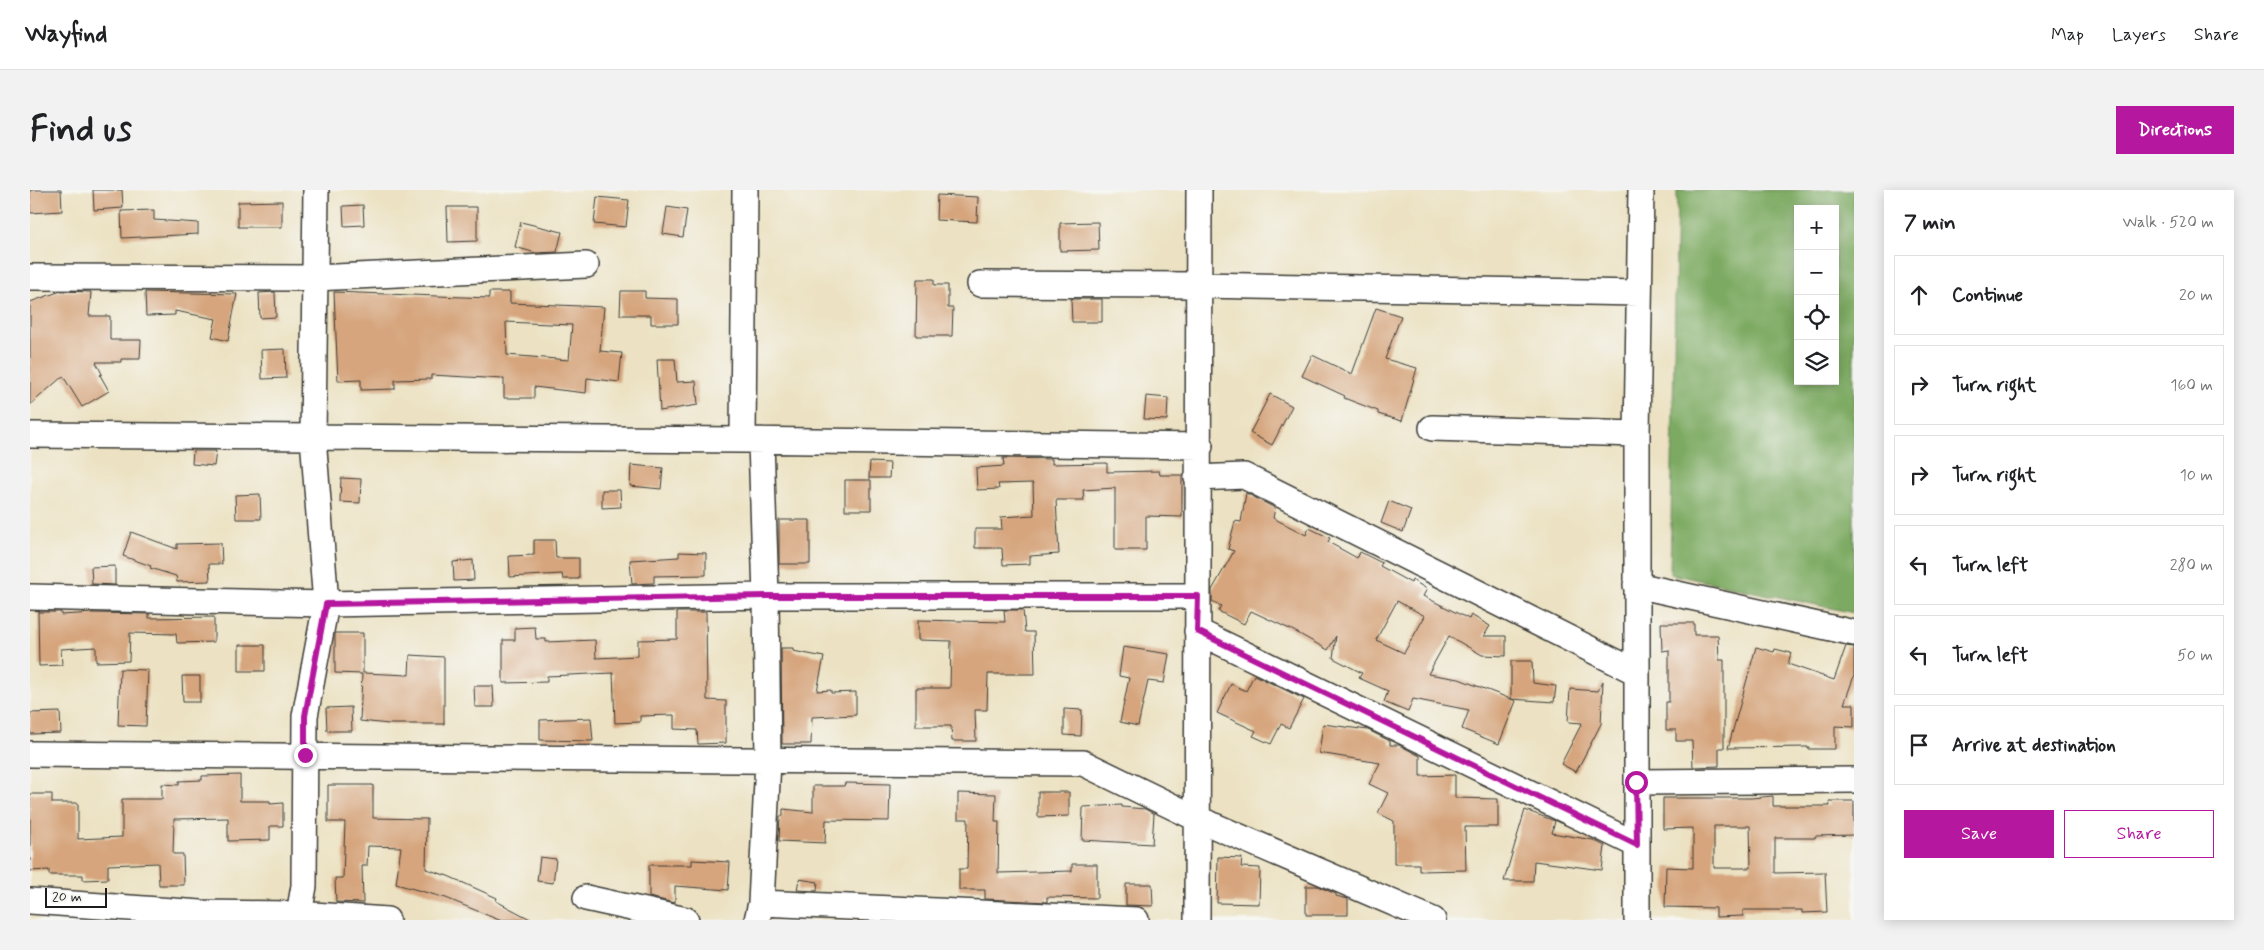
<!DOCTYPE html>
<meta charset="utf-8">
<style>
:root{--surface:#fff;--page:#f2f2f2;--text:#202124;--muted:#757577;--line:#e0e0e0;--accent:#b5179e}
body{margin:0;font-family:Mynerve,sans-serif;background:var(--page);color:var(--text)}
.controls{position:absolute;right:15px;top:15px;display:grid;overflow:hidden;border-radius:0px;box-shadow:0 2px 12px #0003}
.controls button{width:45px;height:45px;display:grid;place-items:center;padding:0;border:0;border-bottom:1px solid var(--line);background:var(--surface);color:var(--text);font:25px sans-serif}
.scale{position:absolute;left:15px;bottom:12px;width:62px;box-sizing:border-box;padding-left:5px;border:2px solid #1c1c1c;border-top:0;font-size:14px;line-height:18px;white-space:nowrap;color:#1c1c1c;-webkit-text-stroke:4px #f6f6f2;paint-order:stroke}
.stop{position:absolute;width:15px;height:15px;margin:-11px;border:4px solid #b5179e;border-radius:50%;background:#fff}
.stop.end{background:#b5179e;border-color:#fff;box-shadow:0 1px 5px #0008}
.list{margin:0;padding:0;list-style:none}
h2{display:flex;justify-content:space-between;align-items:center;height:65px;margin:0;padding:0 20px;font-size:21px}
h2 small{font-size:16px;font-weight:400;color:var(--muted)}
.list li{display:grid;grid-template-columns:32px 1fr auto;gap:15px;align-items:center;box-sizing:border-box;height:80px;margin:0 10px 10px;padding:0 10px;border:1px solid var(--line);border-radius:0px}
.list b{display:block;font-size:19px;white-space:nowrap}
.list em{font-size:16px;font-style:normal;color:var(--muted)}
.actions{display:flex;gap:10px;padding:15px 20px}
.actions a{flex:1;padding:11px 0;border:1px solid var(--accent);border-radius:0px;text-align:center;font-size:18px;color:var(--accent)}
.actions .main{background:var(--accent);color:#fff}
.icon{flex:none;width:28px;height:28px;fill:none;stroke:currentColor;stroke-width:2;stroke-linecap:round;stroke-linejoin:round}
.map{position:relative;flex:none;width:1824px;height:730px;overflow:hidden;border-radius:0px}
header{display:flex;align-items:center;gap:30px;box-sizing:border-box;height:70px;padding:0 25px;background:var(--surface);border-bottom:1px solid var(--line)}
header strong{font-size:24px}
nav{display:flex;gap:28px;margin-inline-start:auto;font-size:18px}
.intro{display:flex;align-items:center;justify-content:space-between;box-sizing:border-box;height:120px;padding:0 30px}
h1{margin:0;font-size:35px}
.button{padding:12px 22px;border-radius:0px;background:var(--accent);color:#fff;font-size:18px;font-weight:700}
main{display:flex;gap:30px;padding:0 30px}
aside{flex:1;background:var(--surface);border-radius:0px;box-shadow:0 2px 12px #0003}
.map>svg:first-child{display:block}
.forest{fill:#7daa62;stroke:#4c633f;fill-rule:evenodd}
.building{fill:#d6a57d;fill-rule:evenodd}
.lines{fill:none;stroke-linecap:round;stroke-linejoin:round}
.minor-casing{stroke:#3b3a35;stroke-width:28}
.minor{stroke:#fff;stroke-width:25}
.route{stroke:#b5179e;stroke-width:6}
</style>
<header>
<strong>Wayfind</strong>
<nav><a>Map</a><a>Layers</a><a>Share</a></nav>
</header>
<div class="intro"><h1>Find us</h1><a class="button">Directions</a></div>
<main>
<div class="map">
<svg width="1824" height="730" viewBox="0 0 1824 730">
<rect width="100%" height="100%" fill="#f6f6f2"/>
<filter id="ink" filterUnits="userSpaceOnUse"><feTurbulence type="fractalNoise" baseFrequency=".02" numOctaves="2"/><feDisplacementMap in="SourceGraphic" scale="10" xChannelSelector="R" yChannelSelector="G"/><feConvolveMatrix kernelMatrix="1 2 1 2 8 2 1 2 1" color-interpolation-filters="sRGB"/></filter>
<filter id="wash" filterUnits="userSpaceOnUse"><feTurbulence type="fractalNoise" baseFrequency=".0096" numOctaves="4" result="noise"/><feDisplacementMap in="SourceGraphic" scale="20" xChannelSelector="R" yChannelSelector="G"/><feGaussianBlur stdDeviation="1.12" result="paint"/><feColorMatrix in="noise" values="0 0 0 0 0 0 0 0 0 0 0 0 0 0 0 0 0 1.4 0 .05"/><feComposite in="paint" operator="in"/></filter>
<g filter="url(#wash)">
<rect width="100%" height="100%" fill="#ece2c3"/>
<path class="forest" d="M1647 0H1824V423L1640 384ZM1768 19H1805V191H1768Z"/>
<g id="blocks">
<path class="building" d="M0 0H31L32 21 0 23Z
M63 0H92L93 18 64 20Z
M907 5 948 7 947 32 906 30Z
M567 7 599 10 596 37 564 34Z
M252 11V37H208V12Z
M333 15 334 35 314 36 313 16Z
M417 17H447V51L418 52Z
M637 17 657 20 653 47 633 44Z
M124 20V30L168 33V44L92 48 91 21Z
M491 32 532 42 527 62 506 63 485 57Z
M1068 32 1069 60 1030 61V33Z
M887 89H904V95H918V118H923L922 146H886Z
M31 101 61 102 59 126H80V150H111L110 169H91V172H66L72 184 70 185 79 201 52 217 33 186 0 215V112Z
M591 101H615V108L648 109V134H621V125H590Z
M115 102 207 104 198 151 182 147 186 129 145 121V125L116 126Z
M245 102 246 127 230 128 229 103Z
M304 102 459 108V102H480V113L574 117 570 161 592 163 589 192 557 188 556 203 504 197V208H474V189L401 185V189L365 190V199L331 200V190L308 191ZM476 132 542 135 539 170 477 165Z
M1041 109H1072V132H1042Z
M1346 118 1371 126 1355 169 1387 178 1372 231 1348 224V221L1314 208 1315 206 1272 186 1282 165 1322 184Z
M255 159 256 188 232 189 231 160Z
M627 169H645L647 192 666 191 668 215 630 221Z
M1240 204 1262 216 1242 255 1220 243Z
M1116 206 1138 208 1137 230 1114 229Z
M163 261H186L184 276 162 274Z
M973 268 1022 269V274L1077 273V282L1129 281 1130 285H1152V327L1116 326V360H1085V298L1053 300 1054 310H1026L1029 364 1000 366V374L973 375 972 358H945V339H972L971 327 1004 325 1003 293 968 294 969 299 947 300 946 278 974 276Z
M840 272 860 273 859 288H839Z
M601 275 633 278 631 299 600 296Z
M311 288 331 289 330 313 310 312Z
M815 290H841V320H815Z
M572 300H590L591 317 572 318Z
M1216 303 1245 318 1243 328 1276 345 1279 338 1300 348 1298 352 1327 368 1330 362 1352 373 1350 376 1381 393 1382 390 1397 399 1393 406 1439 429 1441 425 1460 436 1454 446H1476V466L1452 465 1419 446 1398 484 1429 489 1486 511 1469 554 1432 539 1439 520 1383 509 1378 522 1354 512 1358 501 1329 488 1332 483 1303 468 1306 446 1298 460 1264 441 1221 421 1214 434 1188 421 1191 416 1182 411V400L1204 361 1198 359 1205 331 1211 332ZM1367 411 1395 426 1374 463 1346 450Z
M230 304 231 329H206L205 305Z
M1359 311 1381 320 1373 342 1351 333Z
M749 330H780V374H749Z
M101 342 147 359V354L191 353 192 374H179L180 391 147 392 146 386 120 378 121 376 93 366Z
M504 350H525L526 368H549V389H533L532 384 480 387 479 366 504 365Z
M649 362 676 363V385L624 386V393L602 394 600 370 649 367Z
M443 370 444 390 424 391 423 372Z
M85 376V395L62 394 61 377Z
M974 420H993L995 442H1004L1005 484H958L957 520H945L946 551H922L921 536H886V498H920L921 451 888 450V430L975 432Z
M8 422H31V425L63 423 119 424V428L184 427V452L147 453 146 444 100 443 99 471 66 472V457L31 459 32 475 9 476Z
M647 422H676L677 510 696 511V553L668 554 667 540 644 539V525L610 526V532L585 533 583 483 517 486V492L473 493V450H485V438L505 437 506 449H516V452L565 450 566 468 608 466V450L647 449Z
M1631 433H1664V445H1688L1689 470H1694V558H1689V576L1663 577 1662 551H1646V540H1636V512H1639V460L1632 461Z
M305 443H333V483L379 485 380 465 414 467V534H359L330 531 332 484 305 483Z
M209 455H235V481H209Z
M1816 456 1824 457V486L1814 514H1824V537L1805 536V559H1778V557L1698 558 1726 457 1744 462 1745 459 1761 463 1758 474 1804 490Z
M1093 457 1139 464 1134 493 1118 491 1108 536 1090 532 1099 488 1089 486Z
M751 458H763V461L794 467 787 501 801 500V503L826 502V525L782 527 781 554H752Z
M1481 471H1502L1503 493 1526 496 1524 512 1481 509Z
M90 479 118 480 116 536 88 535Z
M1224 485 1274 509 1259 538 1251 534 1241 554 1223 546 1226 541 1187 523 1201 494 1216 501Z
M152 486H170V512H153Z
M1573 491 1571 534 1546 582 1531 574 1552 533 1538 532 1540 499 1568 501Z
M444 496H463L464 517H445Z
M321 517 322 541H297L296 518Z
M1034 519 1052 520 1051 546 1034 545Z
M30 522 31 543 0 544V523Z
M561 528 563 551 510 550V530Z
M1293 534 1338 540 1360 551V555H1369L1390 566V586L1425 585V608L1468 609V637H1435L1436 680 1389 681V674H1364V631L1348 623 1358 603 1339 594 1350 573 1289 563Z
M210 585V611H240V614L253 613V636H240V650L198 651V628L144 629 143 664H153L154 695H129L128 673 78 675V689L53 690V685H19V680L0 681V604H22V613H48V649L92 647V609H132V594L149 595V591L172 590V586Z
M815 593 860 594 859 631 796 630 795 653 749 651 750 626H753V619L783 622V596H814Z
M298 595H343V628L397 629 396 679 418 686 467 708 466 711 502 730H469L416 708 366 694 371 657 338 656 337 676H332L333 713 306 712 305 688H313L315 632H298Z
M1008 602H1039V626L1008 627Z
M928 603 966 604 965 632H969L968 683 1042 681V674H1067V708L1017 707V712L955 709V700H929V679H937L938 629H928Z
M1743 606V616H1800L1799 611H1824V645L1785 646V648H1745V683L1795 682 1797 722 1772 723V720H1713V726L1686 727V718L1635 717 1636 677 1663 678V638L1633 639V608H1721ZM1684 636H1720L1721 678H1684Z
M1092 615V617L1115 619 1124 624 1122 654 1052 650 1053 617Z
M1495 620 1525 631 1522 643 1563 650 1575 656 1572 680 1504 671 1503 691H1474Z
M510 667 526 669 523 693 507 691Z
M1188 667 1212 668 1211 677 1230 678 1229 714 1187 713Z
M662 670 700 672 698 700 645 696V713L619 707V675H662Z
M769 689 788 692 787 701 767 700Z
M1096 694H1122L1123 716 1096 715Z
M1276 696H1287L1306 704V706L1318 709V725H1276Z"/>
</g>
</g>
<g filter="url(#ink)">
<use href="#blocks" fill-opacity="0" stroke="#3b3a35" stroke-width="1"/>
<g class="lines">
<g class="minor-casing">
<path id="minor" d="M0 87 285 88 556 75
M950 94 1170 95 1609 103
M1402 238 1607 244
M0 245 713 250 1170 256
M713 250 715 0
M1167 288 1214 286 1606 482
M1606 395 1824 443
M0 407 296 414 736 406H1168
M1167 441 1607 655
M0 564 1053 573 1166 628 1403 730
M1607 592 1824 590
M556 708 656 730
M0 711 171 723 268 724 357 730
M731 713 1106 730
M268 730 274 696 275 526 296 414 283 247 286 0
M727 730 731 713 738 571 736 406 731 252
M1167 730 1169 0
M1607 730V244L1611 0"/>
</g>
<use href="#minor" class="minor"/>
</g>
</g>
<g class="lines" filter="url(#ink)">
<path class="route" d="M275 565V526L296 414 736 406H1168L1167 441 1607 655 1606 592"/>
</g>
</svg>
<div class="controls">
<button>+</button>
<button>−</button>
<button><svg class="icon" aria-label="locate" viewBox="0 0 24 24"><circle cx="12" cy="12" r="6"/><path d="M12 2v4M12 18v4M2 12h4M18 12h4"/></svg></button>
<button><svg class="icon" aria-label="layers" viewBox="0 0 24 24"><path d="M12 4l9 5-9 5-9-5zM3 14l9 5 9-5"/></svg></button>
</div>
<div class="scale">20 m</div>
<div class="stop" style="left:1606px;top:592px"></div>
<div class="stop end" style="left:275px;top:565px"></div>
</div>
<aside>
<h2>7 min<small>Walk · 520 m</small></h2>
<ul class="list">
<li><svg class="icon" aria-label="ahead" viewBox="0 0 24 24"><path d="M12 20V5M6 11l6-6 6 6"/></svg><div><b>Continue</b></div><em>20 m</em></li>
<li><svg class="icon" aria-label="right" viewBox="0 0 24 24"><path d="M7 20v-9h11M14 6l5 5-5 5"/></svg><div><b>Turn right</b></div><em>160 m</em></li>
<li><svg class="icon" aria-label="right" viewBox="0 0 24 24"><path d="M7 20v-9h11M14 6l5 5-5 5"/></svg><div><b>Turn right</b></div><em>10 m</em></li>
<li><svg class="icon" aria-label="left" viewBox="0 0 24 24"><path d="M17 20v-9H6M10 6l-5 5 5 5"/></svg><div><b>Turn left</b></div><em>280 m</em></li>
<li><svg class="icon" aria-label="left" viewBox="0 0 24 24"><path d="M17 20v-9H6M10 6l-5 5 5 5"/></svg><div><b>Turn left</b></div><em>50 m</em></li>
<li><svg class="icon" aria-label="arrive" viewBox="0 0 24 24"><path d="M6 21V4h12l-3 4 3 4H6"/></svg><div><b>Arrive at destination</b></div></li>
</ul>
<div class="actions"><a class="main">Save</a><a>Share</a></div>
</aside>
</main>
